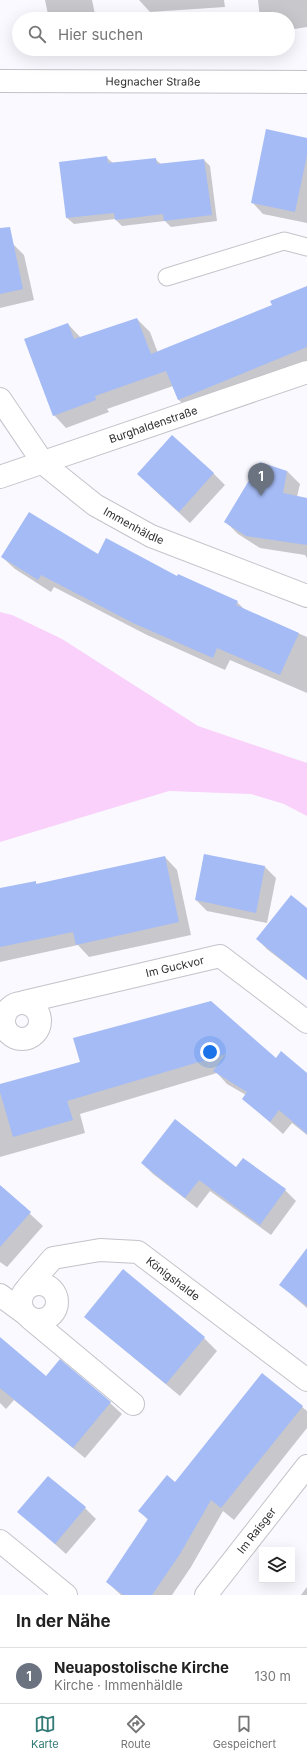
<!DOCTYPE html>
<html lang="de">
<meta charset="utf-8">
<style>
:root{--surface:#fff;--page:#f2f2f2;--text:#222;--muted:#767676;--line:#e0e0e0;--accent:#317a76}
body{margin:0;font-family:Inter,sans-serif;background:var(--page);color:var(--text)}
.controls{position:absolute;right:12px;bottom:12px;display:grid;overflow:hidden;border-radius:0px;box-shadow:0 4px 16px #0002}
.controls button{width:36px;height:36px;display:grid;place-items:center;padding:0;border:0;border-bottom:1px solid var(--line);background:var(--surface);color:var(--text);font:20px sans-serif}
.you{position:absolute;left:210px;top:1052px;width:14px;height:14px;margin:-10px;border:3px solid #fff;border-radius:50%;background:#1a73e8;box-shadow:0 0 0 6px #1a73e833}
.badge{display:grid;place-items:center;width:26px;height:26px;border-radius:50%;background:var(--accent);color:#fff;font-size:13px;font-weight:700}
.pin{position:absolute;translate:-50% -33px;filter:drop-shadow(0 1px 2px #0008)}
.pin::after{content:'';position:absolute;top:21px;width:14px;height:12px;background:inherit;clip-path:polygon(0 0,100% 0,50% 100%)}
.list{margin:0;padding:0;list-style:none}
h2{display:flex;justify-content:space-between;align-items:center;height:52px;margin:0;padding:0 16px;font-size:17px}
h2 small{font-size:13px;font-weight:400;color:var(--muted)}
.list li{display:grid;grid-template-columns:26px 1fr auto;gap:12px;align-items:center;box-sizing:border-box;height:56px;padding:0 16px;border-top:1px solid var(--line)}
.list b{display:block;font-size:15px;white-space:nowrap}
.list p{margin:0;font-size:13px;white-space:nowrap;color:var(--muted)}
.list em{font-size:13px;font-style:normal;color:var(--muted)}
.icon{flex:none;width:22px;height:22px;fill:none;stroke:currentColor;stroke-width:2;stroke-linecap:round;stroke-linejoin:round}
.map{position:relative;flex:none;width:307px;height:1595px;overflow:hidden}
.search{position:absolute;background:var(--surface);box-shadow:0 4px 16px #0002;left:12px;right:12px;top:12px;height:44px;display:flex;align-items:center;gap:10px;box-sizing:border-box;padding:0 14px;border-radius:22px;color:var(--muted);font-size:15px}
.sheet{height:108px;background:var(--surface)}
nav{display:flex;justify-content:space-around;align-items:center;box-sizing:border-box;height:56px;border-top:1px solid var(--line);background:var(--surface);font-size:11px;color:var(--muted)}
nav a{display:grid;justify-items:center;gap:2px}
nav .on{color:var(--accent)}
.map>svg:first-child{display:block}
.green{fill:#f9d1fa}
.shadow{fill:#0003}
.building{fill:#a5bbf5}
.lines{fill:none;stroke-linecap:round;stroke-linejoin:round}
.lane-casing{stroke:#c3c3c9;stroke-width:19}
.street-casing{stroke:#c3c3c9;stroke-width:24}
.lane{stroke:#fff;stroke-width:17}
.street{stroke:#fff;stroke-width:22}
.labels{text-anchor:middle;dominant-baseline:central;stroke-width:4;stroke-linejoin:round;paint-order:stroke}
.street-label{font-size:11px;fill:#2d2d2f;stroke:#fff}
</style>
<div class="map">
<svg width="307" height="1595" viewBox="0 0 307 1595">
<rect width="100%" height="100%" fill="#f9f9ff"/>
<path class="green" d="M0 612 12 615 62 639 198 726 307 763V816L284 804 251 794 169 791 0 842Z"/>
<path class="shadow" d="M45 0H92L96 19H49Z
M139 0H224L225 7 150 12Z
M258 0H307V27L288 30V19H260Z
M307 139V223L263 214 252 202Z
M106 157 113 163 155 159 161 164 204 160 210 166 217 221 171 227 165 221 122 226 115 219 74 224 67 218 61 163Z
M13 244 24 255 34 300 0 308V247Z
M307 287V366L191 412 178 399 173 386 107 409 109 412 66 428 54 415 68 324 81 338 137 319 150 332 158 353 273 306Z
M287 471 300 484 297 497 307 499V558L305 555 260 548 238 534 226 522Z
M213 473 225 485 190 523 149 485Z
M98 555 178 577 237 602 246 611 307 637V693L230 660 225 670 147 635 54 587 51 592 15 569 2 557Z
M204 855 265 867 276 878 267 923 207 911 196 900Z
M165 857 177 870 191 935 89 957 78 945 0 962V889L35 882 38 885Z
M307 909V980L268 950 257 939Z
M74 1039 276 1059 307 1074V1135L292 1123 283 1134 243 1098 246 1095 227 1084 217 1073 80 1114 85 1133 0 1157V1085L81 1062Z
M142 1163 236 1169 285 1190 296 1201 271 1235 210 1191 197 1208 153 1174Z
M0 1186 43 1226 7 1267 0 1262Z
M307 1249V1308L280 1285Z
M123 1271 204 1338 217 1351 180 1396 99 1329 86 1316Z
M0 1338 46 1378 110 1403 122 1414 85 1458 14 1400 6 1409 0 1403Z
M262 1374 307 1411V1428L234 1520 223 1511 191 1567 172 1595H121L107 1582 148 1520 140 1511 175 1483Z
M85 1508 96 1519 66 1554 19 1512Z
M307 1587V1595H301Z"/>
<path class="building" d="M266 129 307 138V155L295 212 251 203Z
M107 156 108 163 156 158 157 164 204 159 212 215 164 221 163 214 115 220 114 213 66 218 59 162Z
M10 227 23 289 0 294V228Z
M307 286V347L178 400 166 371 95 396 96 400 53 416 24 339 68 323 74 339 137 318 151 354 272 305 270 301Z
M172 435 214 473 179 512 137 474Z
M260 462 287 471 283 493 307 498V545L246 536 224 522Z
M29 512 98 554 106 538 177 576 178 574 238 601 236 605 299 633 280 675 217 648 213 658 133 623 41 575 38 580 1 557Z
M204 854 265 866 256 913 195 900Z
M165 856 179 922 76 945 73 932 0 947V888L36 881V884Z
M291 895 307 908V980L256 939Z
M211 1001 276 1058 281 1051 307 1073V1134L279 1110 270 1122 242 1099 247 1092 213 1071 226 1054 67 1101 73 1120 13 1137 0 1092V1084L80 1062 73 1038Z
M175 1119 236 1167 243 1158 286 1189 260 1225 199 1180 185 1198 141 1163Z
M0 1185 31 1212 0 1247Z
M307 1248V1306L279 1285Z
M123 1269 205 1337 166 1384 84 1317Z
M0 1337 46 1376 60 1359 111 1402 73 1448 0 1388Z
M262 1373 303 1406 221 1508 211 1500 180 1554 152 1595H123L106 1582 148 1519 138 1511 167 1475 175 1482Z
M48 1476 86 1507 55 1544 17 1512Z"/>
<g class="lines">
<g class="lane-casing">
<path id="lane" d="M167 277 284 241 307 247"/>
</g>
<g class="street-casing">
<g id="street">
<path id="s1" d="M0 81 307 82"/>
<path id="s2" d="M0 399 44 464 95 505 151 536 307 596"/>
<path id="s3" d="M0 477 307 372"/>
<path id="s4" d="M24 1002 220 956 307 1022"/>
<circle cx="22" cy="1021" r="18"/>
<circle cx="39" cy="1302" r="18"/>
<path id="s5" d="M28 1287 53 1258 100 1250 138 1252 307 1380"/>
<path d="M0 1295 23 1312"/>
<path d="M31 1319 133 1404"/>
<path d="M0 1541 66 1595"/>
<path id="s6" d="M206 1595 307 1466"/>
</g>
</g>
<use href="#lane" class="lane"/>
<use href="#street" class="street"/>
</g>
<g class="labels">
<g class="street-label">
<text stroke="none"><textPath href="#s1" startOffset="153">Hegnacher Straße</textPath></text>
<text stroke="none"><textPath href="#s3" startOffset="162">Burghaldenstraße</textPath></text>
<text stroke="none"><textPath href="#s2" startOffset="188">Immenhäldle</textPath></text>
<text stroke="none"><textPath href="#s4" startOffset="155">Im Guckvor</textPath></text>
<text stroke="none"><textPath href="#s5" startOffset="168">Königshalde</textPath></text>
<text stroke="none"><textPath href="#s6" startOffset="82">Im Raisger</textPath></text>
</g>
</g>
</svg>
<div class="controls">
<button><svg class="icon" aria-label="layers" viewBox="0 0 24 24"><path d="M12 4l9 5-9 5-9-5zM3 14l9 5 9-5"/></svg></button>
</div>
<div class="you"></div>
<div class="pin badge" style="left:261px;top:496px;background:#6b7280">1</div>
<div class="search"><svg class="icon" aria-label="search" viewBox="0 0 24 24"><circle cx="10" cy="10" r="6"/><path d="M15 15l6 6"/></svg>Hier suchen</div>
</div>
<section class="sheet">
<h2>In der Nähe<small></small></h2>
<ul class="list">
<li><span class="badge" style="background:#6b7280">1</span><div><b>Neuapostolische Kirche</b><p>Kirche · Immenhäldle</p></div><em>130 m</em></li>
</ul>
</section>
<nav>
<a class="on"><svg class="icon" aria-label="map" viewBox="0 0 24 24"><path d="M3 6l6-2 6 2 6-2v14l-6 2-6-2-6 2zM9 4v14M15 6v14"/></svg>Karte</a>
<a><svg class="icon" aria-label="directions" viewBox="0 0 24 24"><path d="M12 3l9 9-9 9-9-9zM9 14v-3h6M13 9l2 2-2 2"/></svg>Route</a>
<a><svg class="icon" aria-label="saved" viewBox="0 0 24 24"><path d="M7 4h10v16l-5-4-5 4z"/></svg>Gespeichert</a>
</nav>
